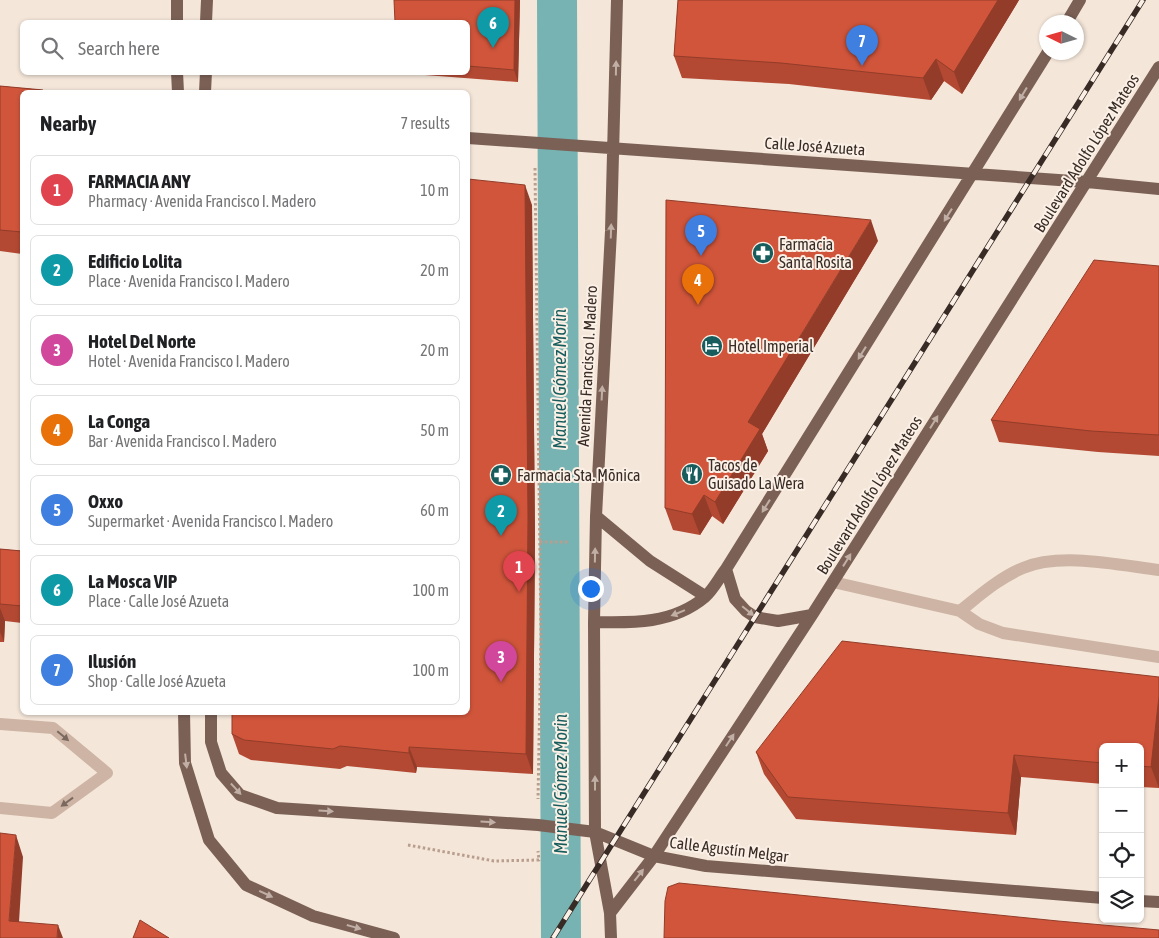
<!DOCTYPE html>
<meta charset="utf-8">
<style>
:root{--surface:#fff;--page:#f6f6f6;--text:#202124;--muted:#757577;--line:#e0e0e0;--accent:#1a73e8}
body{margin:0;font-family:"Asap Condensed",sans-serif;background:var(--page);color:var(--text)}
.controls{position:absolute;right:15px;bottom:15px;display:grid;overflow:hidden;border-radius:8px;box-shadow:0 1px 4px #0004}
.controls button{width:45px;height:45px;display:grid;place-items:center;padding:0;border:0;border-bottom:1px solid var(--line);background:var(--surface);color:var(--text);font:25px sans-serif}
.compass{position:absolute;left:1039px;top:15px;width:45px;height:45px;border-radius:50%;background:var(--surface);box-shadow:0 1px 4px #0004;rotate:275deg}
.you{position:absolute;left:590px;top:588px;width:18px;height:18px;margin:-12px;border:4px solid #fff;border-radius:50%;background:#1a73e8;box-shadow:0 0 0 8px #1a73e833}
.badge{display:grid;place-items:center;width:32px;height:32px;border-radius:50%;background:var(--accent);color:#fff;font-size:16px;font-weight:700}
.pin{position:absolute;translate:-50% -41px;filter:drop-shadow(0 1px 2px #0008)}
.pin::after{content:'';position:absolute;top:26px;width:18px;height:15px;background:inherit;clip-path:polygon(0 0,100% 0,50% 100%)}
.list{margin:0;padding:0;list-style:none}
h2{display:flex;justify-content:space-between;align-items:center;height:65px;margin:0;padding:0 20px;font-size:21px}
h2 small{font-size:16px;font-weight:400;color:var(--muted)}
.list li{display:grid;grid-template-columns:32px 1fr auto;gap:15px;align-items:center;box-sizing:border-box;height:70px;margin:0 10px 10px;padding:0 10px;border:1px solid var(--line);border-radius:8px}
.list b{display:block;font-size:19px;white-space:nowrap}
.list p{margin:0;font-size:16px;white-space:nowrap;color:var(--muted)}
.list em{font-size:16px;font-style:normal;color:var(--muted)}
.icon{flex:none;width:28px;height:28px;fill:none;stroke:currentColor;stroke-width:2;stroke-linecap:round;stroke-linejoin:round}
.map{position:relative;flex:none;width:1159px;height:938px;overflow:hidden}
.search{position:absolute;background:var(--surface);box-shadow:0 1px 4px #0004;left:20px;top:20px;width:450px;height:55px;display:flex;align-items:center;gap:12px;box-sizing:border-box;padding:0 18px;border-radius:8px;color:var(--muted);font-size:19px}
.panel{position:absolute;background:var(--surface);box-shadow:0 1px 4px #0004;left:20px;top:90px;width:450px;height:625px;border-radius:8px}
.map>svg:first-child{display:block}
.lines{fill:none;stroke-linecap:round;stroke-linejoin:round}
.canal{stroke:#76b3b2;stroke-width:40}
.path{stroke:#b99e8e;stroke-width:3;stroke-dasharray:2.5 2.5;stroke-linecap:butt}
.minor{stroke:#cdb4a4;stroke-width:12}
.major{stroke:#7b6056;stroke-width:12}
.rail-casing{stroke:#382b26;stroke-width:5.5}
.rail{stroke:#fbf0e6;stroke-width:4;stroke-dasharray:11;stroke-linecap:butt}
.wall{fill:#b34933}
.shaded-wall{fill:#923c29}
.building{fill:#d0553b;stroke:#923c29}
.oneway{fill:#c1afa5}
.oneway2{fill:#7b695f}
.labels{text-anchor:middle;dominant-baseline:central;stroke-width:4;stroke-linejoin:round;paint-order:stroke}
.street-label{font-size:16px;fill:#382b26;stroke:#fbf0e6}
.poi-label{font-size:16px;fill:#382b26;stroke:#fbf0e6;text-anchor:start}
.water-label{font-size:18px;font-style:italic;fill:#185d5d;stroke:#fbf0e6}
</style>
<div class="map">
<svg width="1159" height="938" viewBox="0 0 1159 938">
<rect width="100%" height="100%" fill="#f4e6d9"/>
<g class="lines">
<path class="canal" d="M557 0 561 938"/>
<path class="path" d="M535 168 541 636 538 799
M540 542H569
M408 845 494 861 539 860 538 851"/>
<path class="minor" d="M833 582 960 611 979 624 1003 633 1159 657
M960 611C979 596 999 578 1023 568 1060 552 1119 565 1159 570
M0 724 53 728 107 773 52 813 0 808"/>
<path class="major" d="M177 0V22
M206 22 207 0
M1067 22 1080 0
M177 72 178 92
M205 92 206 72
M468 138 1087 182 1159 189
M596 516 650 561 705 596
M726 569 735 599 746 611 755 617 778 621 812 615
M594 622C633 623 673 624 705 597 713 590 719 578 726 569L1048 52
M184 712 185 763 209 840 246 885 313 916 394 938
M211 712V742L221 773 240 795 277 808 538 825 595 832 654 856 706 866 1103 898
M1140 901 1159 902
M610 913 654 856 812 615 1159 67
M611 938 610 913 595 832 594 622 596 516 611 231 617 0"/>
<g class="rail-casing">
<path id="rail" d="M553 938 1143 0"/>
</g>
<use href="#rail" class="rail"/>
</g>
<path class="wall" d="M520 0 518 82 399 73V72H468V22Z
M678 0H1019L962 94 944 81 931 100 789 84 682 78 674 56Z
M0 86 43 90 44 92H22V254L0 251Z
M532 205 535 537 533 774 417 767 416 773 347 766 340 769 251 760 239 754 232 734 468 712Z
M878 241 762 434 768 451 723 524 712 516 700 535 673 530 665 508Z
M1159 266V456L1098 452 999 442 991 420Z
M0 549 22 551V623L5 621 4 642H0Z
M1159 677V788L1140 787V747H1103V784L1021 777 1016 835 796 819 764 774 756 752Z"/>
<path class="shaded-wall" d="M515 0H520L518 82 514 70Z
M998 0H1019L962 94 954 72Z
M936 59 944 81 931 100 923 78Z
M525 185 532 205 535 537 533 774 526 754Z
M871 220 878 241 762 434 768 451 723 524 715 502 748 422Z
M704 495 712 516 700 535 692 514Z
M0 608 5 621 4 642 0 632Z
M1159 696V788L1151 767Z
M409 747 417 767 416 773 409 753Z
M1014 755 1021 777 1016 835 1008 813Z
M16 835 23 857 18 938 9 921Z
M58 925 63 938H57Z"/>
<path class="building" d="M394 0H515L514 70 468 66V22H395Z
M678 0H998L954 72 936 59 923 78 781 63 674 56Z
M0 86 43 90V92H22V232L0 230Z
M468 179 525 185 528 517 526 754 409 747V753L340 746 333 749 244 740 232 734V712H468Z
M666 200 871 220 748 422 760 429 715 502 704 495 692 514 665 508Z
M1094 260 1159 266V435L1091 431 991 420Z
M0 549 22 551V606L0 604Z
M842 641 1159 677V696L1151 767 1140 766V747H1103V763L1014 755 1008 813 788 797 756 752Z
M0 833 16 835 9 921 58 925 57 938H0Z
M679 883 1058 921 1159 930V938H664L665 901 668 887Z
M140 920 169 938H133Z"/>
<defs><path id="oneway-solid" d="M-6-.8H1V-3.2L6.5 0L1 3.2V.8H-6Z" transform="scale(1.25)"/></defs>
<g class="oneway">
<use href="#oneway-solid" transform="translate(616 68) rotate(-89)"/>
<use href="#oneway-solid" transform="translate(1023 94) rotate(121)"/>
<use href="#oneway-solid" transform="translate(948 215) rotate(122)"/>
<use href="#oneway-solid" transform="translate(611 231) rotate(-88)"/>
<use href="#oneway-solid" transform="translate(862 353) rotate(122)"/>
<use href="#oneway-solid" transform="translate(602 393) rotate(-87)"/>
<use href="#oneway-solid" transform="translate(934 422) rotate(-58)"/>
<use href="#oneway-solid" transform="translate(766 506) rotate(122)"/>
<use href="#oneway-solid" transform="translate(595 555) rotate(-89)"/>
<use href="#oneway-solid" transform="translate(847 560) rotate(-58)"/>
<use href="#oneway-solid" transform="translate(748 611) rotate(39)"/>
<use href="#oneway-solid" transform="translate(678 613) rotate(158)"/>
<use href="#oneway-solid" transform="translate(730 740) rotate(-57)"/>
<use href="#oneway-solid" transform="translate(186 761) rotate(83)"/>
<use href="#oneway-solid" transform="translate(595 783) rotate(-90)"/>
<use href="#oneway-solid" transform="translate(236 789) rotate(47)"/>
<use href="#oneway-solid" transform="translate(326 811) rotate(4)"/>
<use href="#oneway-solid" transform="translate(488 822) rotate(4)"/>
<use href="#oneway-solid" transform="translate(639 875) rotate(-52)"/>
<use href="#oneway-solid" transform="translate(266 894) rotate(25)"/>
<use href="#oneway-solid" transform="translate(354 927) rotate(16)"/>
</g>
<g class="oneway2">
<use href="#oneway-solid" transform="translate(63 736) rotate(40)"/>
<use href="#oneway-solid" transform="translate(67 802) rotate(144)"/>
</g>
<defs>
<g id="pharmacy-disc" transform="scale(1.125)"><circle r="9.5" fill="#185d5d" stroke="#fbf0e6"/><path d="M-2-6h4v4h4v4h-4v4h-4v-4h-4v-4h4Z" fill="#fff"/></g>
<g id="hotel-disc" transform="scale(1.125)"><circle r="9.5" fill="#185d5d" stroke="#fbf0e6"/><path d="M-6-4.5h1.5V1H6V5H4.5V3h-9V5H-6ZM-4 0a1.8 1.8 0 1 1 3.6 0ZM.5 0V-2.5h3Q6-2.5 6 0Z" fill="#fff"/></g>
<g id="restaurant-disc" transform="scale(1.125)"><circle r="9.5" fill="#185d5d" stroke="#fbf0e6"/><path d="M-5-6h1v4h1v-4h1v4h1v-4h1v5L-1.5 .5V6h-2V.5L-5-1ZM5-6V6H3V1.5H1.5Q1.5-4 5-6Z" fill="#fff"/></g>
</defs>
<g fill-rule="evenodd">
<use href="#pharmacy-disc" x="763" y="253"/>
<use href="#hotel-disc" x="712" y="346"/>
<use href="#restaurant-disc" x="692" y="474"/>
<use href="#pharmacy-disc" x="501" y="475"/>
</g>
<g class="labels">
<g class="street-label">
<text transform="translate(815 146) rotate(4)">Calle José Azueta</text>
<text transform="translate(1086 153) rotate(-58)">Boulevard Adolfo López Mateos</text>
<text transform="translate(587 366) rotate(-87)">Avenida Francisco I. Madero</text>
<text transform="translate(869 495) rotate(-58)">Boulevard Adolfo López Mateos</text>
<text transform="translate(729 849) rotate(7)">Calle Agustín Melgar</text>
</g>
<g class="poi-label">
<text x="779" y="244">Farmacia<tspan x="779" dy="18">Santa Rosita</tspan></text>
<text x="728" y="346">Hotel Imperial</text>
<text x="708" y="465">Tacos de<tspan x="708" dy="18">Guisado La Wera</tspan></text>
<text x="517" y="475">Farmacia Sta. Mōnica</text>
</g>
<g class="water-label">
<text transform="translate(559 379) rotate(-90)">Manuel Gómez Morin</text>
<text transform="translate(560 784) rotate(-90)">Manuel Gómez Morin</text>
</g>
</g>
</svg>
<div class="controls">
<button>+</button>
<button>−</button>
<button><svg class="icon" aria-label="locate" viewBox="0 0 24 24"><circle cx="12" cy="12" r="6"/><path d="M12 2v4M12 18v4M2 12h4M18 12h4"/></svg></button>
<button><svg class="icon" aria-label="layers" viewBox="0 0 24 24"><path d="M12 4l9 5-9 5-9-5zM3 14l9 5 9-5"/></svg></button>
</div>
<svg class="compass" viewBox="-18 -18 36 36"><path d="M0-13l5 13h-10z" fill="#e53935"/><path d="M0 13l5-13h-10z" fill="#757577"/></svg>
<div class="you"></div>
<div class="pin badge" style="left:519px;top:592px;background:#e0444e">1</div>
<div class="pin badge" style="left:501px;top:536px;background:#0f9aa8">2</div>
<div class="pin badge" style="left:501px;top:682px;background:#d1479c">3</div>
<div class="pin badge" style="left:698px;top:305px;background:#e8710a">4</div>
<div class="pin badge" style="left:701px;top:256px;background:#3f7fe0">5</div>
<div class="pin badge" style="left:493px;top:48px;background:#0f9aa8">6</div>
<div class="pin badge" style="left:862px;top:66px;background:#3f7fe0">7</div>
<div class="search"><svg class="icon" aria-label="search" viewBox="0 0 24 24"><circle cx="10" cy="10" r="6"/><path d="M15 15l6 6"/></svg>Search here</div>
<section class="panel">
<h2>Nearby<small>7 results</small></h2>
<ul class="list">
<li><span class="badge" style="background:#e0444e">1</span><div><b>FARMACIA ANY</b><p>Pharmacy · Avenida Francisco I. Madero</p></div><em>10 m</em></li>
<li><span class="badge" style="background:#0f9aa8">2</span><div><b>Edificio Lolita</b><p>Place · Avenida Francisco I. Madero</p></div><em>20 m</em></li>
<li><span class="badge" style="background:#d1479c">3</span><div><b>Hotel Del Norte</b><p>Hotel · Avenida Francisco I. Madero</p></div><em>20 m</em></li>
<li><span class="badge" style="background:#e8710a">4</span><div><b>La Conga</b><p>Bar · Avenida Francisco I. Madero</p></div><em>50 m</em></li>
<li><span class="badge" style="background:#3f7fe0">5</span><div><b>Oxxo</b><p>Supermarket · Avenida Francisco I. Madero</p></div><em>60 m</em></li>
<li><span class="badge" style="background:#0f9aa8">6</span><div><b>La Mosca VIP</b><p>Place · Calle José Azueta</p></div><em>100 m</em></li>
<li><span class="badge" style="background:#3f7fe0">7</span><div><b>Ilusión</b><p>Shop · Calle José Azueta</p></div><em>100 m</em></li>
</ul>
</section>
</div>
